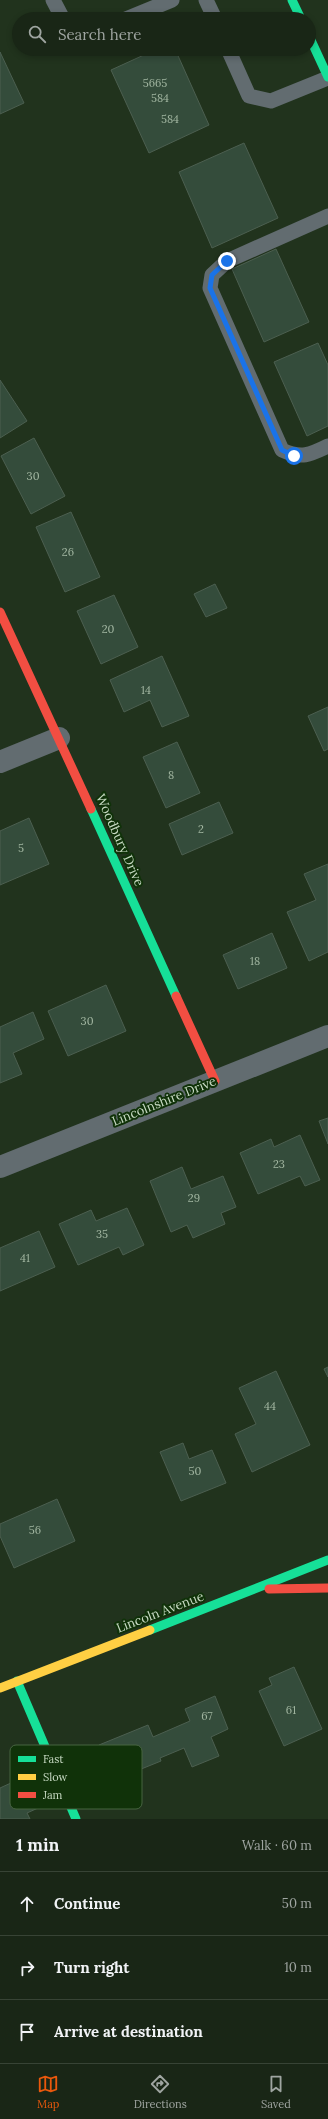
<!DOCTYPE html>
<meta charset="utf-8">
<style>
:root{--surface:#192616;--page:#263223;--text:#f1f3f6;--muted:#9fa5a1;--line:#374335;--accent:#ea580c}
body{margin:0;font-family:Lora,serif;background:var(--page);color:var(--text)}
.stop{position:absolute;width:12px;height:12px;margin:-9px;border:3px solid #1a73e8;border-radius:50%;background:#fff}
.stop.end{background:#1a73e8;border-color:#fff;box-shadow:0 1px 4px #0008}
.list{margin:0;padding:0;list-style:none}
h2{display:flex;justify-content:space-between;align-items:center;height:52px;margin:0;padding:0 16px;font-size:17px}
h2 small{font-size:13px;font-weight:400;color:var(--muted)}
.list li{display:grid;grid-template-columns:26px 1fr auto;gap:12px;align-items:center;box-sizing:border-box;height:64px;padding:0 16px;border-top:1px solid var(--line)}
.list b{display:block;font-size:15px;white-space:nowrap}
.list em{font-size:13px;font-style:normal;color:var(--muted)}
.icon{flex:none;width:22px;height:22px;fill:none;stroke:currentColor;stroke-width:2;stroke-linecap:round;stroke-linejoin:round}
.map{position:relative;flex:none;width:328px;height:1819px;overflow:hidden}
.search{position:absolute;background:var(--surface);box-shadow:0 2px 6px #0003;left:12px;right:12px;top:12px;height:44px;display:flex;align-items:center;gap:10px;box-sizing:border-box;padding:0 14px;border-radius:22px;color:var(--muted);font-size:15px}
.sheet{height:244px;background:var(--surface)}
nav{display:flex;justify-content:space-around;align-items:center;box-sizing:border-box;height:56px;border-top:1px solid var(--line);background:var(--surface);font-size:11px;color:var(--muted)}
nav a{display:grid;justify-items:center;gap:2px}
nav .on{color:var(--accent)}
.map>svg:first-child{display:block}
.building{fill:#344c3b;stroke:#4c5f50}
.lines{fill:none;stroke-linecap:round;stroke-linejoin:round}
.lane{stroke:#626c70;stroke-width:15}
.street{stroke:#626c70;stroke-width:22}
.fast{stroke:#16e098;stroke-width:9}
.slow{stroke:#ffcf43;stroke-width:9}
.jam{stroke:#f24e42;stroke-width:9}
.route{stroke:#1a73e8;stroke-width:5}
.labels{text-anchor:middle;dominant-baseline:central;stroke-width:4;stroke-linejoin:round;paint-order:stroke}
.number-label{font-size:11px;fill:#a2b6a1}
.street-label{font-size:13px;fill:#c7dac3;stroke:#103209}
.key{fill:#103209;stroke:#476441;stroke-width:1}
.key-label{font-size:11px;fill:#c7dac3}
</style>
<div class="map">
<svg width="328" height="1819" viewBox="0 0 328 1819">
<rect width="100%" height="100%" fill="#21331d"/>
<path class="building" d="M157 49H175L209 125 149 153 111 70Z
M0 52 24 103 0 114Z
M244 143 278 218 212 248 179 172Z
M276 249 309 322 264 342 232 269Z
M318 343 328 365V426L307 436 274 362Z
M0 380 27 421 0 438Z
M34 438 65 496 31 514 1 456Z
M71 512 100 577 65 592 36 527Z
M215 584 227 608 206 617 194 594Z
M114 595 138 647 101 664 77 611Z
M162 656 189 716 162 727 150 700 124 712 110 680Z
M328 707V749L324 751 308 716Z
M177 742 200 793 166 808 143 757Z
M219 802 233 833 182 855 169 824Z
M29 818 49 864 0 885V831Z
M328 864V952L309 961 287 912 316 900 304 874Z
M272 933 287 968 238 989 223 955Z
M106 985 126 1031 68 1056 48 1011Z
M33 1012 44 1039 13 1053 22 1074 0 1083V1027Z
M328 1118V1144L319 1121Z
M300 1135 320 1180 305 1186 300 1176 258 1194 240 1153 271 1139 274 1147Z
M182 1167 191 1189 223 1176 236 1207 221 1213 225 1224 193 1238 187 1225 171 1232 150 1181Z
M127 1208 144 1245 123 1255 119 1247 78 1265 59 1224 91 1210 96 1221Z
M39 1231 55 1267 0 1291V1248Z
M328 1367V1377L324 1369Z
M276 1371 310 1445 252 1472 235 1434 256 1424 239 1388Z
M183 1443 189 1459 212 1450 226 1483 181 1501 160 1452Z
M57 1499 75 1541 14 1568 0 1536V1524Z
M294 1667 322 1729 284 1746 259 1691 272 1685 269 1678Z
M215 1696 228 1729 211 1737 219 1756 192 1767 184 1748 160 1758 161 1761 114 1780 99 1745 148 1725 153 1737 190 1721 185 1709Z
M24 1777 38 1808 27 1813 30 1819H0V1788Z"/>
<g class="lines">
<path class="lane" d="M53 0 63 19
M206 0 215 19
M126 19 172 0
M228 49 249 96 271 101 328 78
M328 216 227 261 212 275 210 288 282 450C301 459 310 455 328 446"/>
<path class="street" d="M0 762 59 738
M0 1167 328 1036"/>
<path class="fast" d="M292 0 301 19
M309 36 328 77
M91 809 176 996
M150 1630 328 1560
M17 1681 76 1819"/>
<path class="slow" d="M0 1688 150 1630"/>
<path class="jam" d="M0 612 91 809
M176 996 215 1081
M269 1589 328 1588"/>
</g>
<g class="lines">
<path class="route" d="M227 261 212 275 210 288 282 450 294 456"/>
</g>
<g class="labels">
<g class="number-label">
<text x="155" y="83">5665</text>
<text x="160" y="98">584</text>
<text x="170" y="119">584</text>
<text x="33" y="476">30</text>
<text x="68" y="552">26</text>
<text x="108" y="629">20</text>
<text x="146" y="690">14</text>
<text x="171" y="775">8</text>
<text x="201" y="829">2</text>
<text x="21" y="848">5</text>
<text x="255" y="961">18</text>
<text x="87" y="1021">30</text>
<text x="279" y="1164">23</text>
<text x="194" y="1198">29</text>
<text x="102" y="1234">35</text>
<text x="25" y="1258">41</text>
<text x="270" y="1406">44</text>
<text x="195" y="1471">50</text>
<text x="35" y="1530">56</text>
<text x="291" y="1710">61</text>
<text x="207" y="1716">67</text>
</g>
<g class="street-label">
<text transform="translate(120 840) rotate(66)">Woodbury Drive</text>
<text transform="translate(164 1101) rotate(-22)">Lincolnshire Drive</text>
<text transform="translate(160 1612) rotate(-21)">Lincoln Avenue</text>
</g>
</g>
<rect x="10" y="1745" width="132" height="64" rx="6" class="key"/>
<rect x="18" y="1756" width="18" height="6" fill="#16e098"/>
<rect x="18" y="1774" width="18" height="6" fill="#ffcf43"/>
<rect x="18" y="1792" width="18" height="6" fill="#f24e42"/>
<g class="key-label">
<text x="43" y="1763">Fast</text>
<text x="43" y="1781">Slow</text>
<text x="43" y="1799">Jam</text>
</g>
</svg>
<div class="stop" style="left:294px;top:456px"></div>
<div class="stop end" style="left:227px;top:261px"></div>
<div class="search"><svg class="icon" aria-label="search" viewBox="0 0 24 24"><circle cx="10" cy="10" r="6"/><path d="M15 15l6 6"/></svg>Search here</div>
</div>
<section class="sheet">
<h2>1 min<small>Walk · 60 m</small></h2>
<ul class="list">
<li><svg class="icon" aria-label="ahead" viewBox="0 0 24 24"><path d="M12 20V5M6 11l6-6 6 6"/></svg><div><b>Continue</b></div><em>50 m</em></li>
<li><svg class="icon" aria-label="right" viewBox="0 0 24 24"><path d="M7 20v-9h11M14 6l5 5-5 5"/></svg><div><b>Turn right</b></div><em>10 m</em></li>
<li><svg class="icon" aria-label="arrive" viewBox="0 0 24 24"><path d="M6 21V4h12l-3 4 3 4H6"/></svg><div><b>Arrive at destination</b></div></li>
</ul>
</section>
<nav>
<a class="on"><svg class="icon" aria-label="map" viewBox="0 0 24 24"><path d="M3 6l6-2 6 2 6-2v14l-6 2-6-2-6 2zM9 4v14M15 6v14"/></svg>Map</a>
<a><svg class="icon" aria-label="directions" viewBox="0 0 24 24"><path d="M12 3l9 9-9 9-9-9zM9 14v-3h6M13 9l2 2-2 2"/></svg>Directions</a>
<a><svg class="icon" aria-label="saved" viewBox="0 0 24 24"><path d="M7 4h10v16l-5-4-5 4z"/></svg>Saved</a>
</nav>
